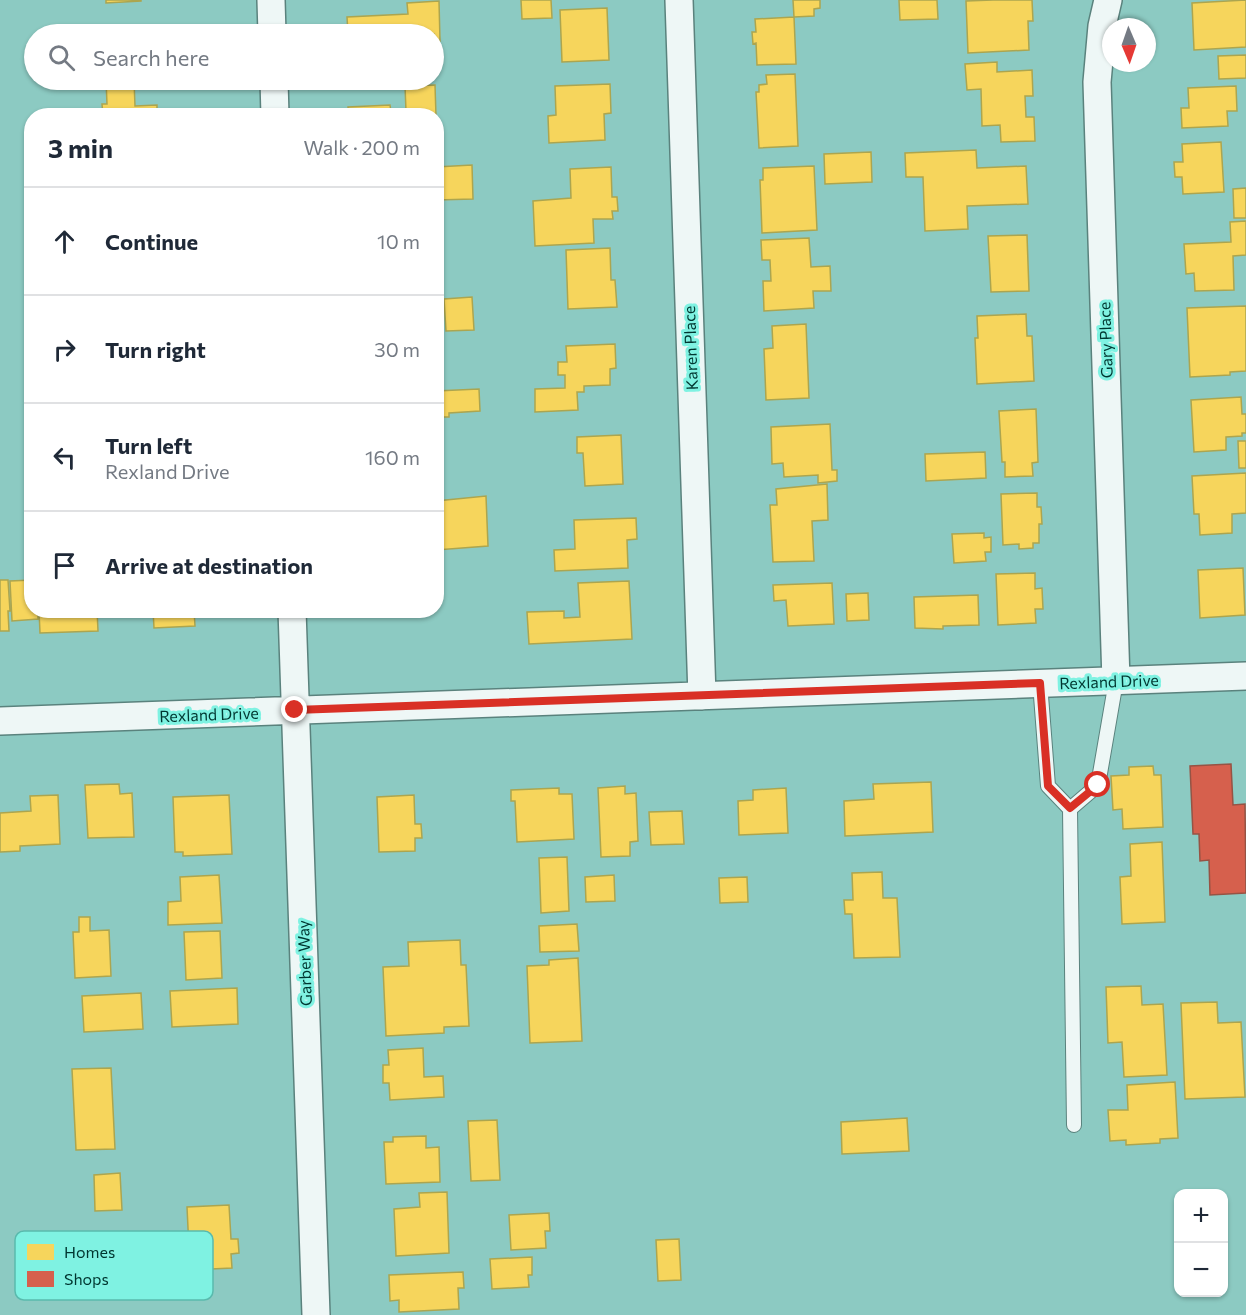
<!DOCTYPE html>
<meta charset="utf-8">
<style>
:root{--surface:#fff;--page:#f6f6f7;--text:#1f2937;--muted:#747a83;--line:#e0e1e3}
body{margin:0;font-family:Commissioner,sans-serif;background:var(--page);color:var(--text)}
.controls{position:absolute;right:18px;bottom:18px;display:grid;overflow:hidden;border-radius:12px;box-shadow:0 2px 4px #0004}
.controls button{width:54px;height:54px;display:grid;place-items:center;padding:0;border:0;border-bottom:2px solid var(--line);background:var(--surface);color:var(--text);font:30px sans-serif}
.compass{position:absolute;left:1102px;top:18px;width:54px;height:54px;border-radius:50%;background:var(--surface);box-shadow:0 2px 4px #0004;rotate:178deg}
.stop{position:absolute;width:18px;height:18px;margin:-14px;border:4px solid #d93025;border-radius:50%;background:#fff}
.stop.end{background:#d93025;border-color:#fff;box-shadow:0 2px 6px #0008}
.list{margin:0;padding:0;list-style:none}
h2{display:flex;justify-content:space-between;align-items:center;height:78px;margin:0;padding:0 24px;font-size:26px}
h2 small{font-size:20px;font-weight:400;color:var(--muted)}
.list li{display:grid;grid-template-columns:39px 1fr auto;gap:18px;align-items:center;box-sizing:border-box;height:108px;padding:0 24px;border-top:2px solid var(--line)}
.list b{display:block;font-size:22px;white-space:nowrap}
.list p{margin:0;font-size:20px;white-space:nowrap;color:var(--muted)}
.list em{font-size:20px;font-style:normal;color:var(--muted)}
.icon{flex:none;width:33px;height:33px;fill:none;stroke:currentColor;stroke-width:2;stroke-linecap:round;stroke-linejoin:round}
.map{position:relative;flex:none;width:1246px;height:1315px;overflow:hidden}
.search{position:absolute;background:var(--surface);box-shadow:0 2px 4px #0004;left:24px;top:24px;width:420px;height:66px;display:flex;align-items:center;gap:15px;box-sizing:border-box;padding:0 21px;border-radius:33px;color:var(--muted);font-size:22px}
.panel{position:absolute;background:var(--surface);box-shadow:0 2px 4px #0004;left:24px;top:108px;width:420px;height:510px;border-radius:24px}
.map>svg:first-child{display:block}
.homes{fill:#f6d55c;stroke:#aca54f;stroke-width:1.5}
.shops{fill:#d6604d;stroke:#965344;stroke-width:1.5}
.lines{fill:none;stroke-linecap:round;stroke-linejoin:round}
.service-casing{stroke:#5a827d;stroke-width:16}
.minor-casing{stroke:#5a827d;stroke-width:30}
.service{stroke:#eef7f6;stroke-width:14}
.minor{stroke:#eef7f6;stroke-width:27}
.route{stroke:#d93025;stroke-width:8}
.labels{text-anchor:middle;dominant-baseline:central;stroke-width:6;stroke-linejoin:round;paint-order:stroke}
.street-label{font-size:16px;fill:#003630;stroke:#7ff2e2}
.key{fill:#7ff2e2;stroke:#59baad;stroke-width:1.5}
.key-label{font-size:16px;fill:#003630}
</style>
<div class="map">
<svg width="1246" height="1315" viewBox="0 0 1246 1315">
<rect width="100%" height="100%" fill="#8ccac2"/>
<path class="homes" d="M106 0H141V1L106 3Z
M521 0H551L552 18 522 19Z
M793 0H820V8L814 9V16L794 17Z
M899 0H937L938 19 900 20Z
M993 0H1032L1033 21H1028L1029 50 968 53 966 1Z
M1246 0V47L1194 50 1192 3Z
M439 1 440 41 434 42V34H348L347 17 408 14 407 3Z
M607 8 609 60 562 62 560 10Z
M794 17 796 64 757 65 756 43 753 44 752 32H756L755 19Z
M1246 55V78L1219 79 1218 56Z
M997 62V72L1032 70 1033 96H1025L1026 117H1034L1035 141 1001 142 1000 125 982 126 981 89 967 90 965 64Z
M795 74 798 146 759 148 756 92H759V85L767 84 766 75Z
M106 80H134L135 106 157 105V116H103L102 104H107Z
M610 84 611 113 604 114 605 140 549 143 548 116 556 115 555 86Z
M435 85 436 116H349L348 107 390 105 391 112 406 111 405 86Z
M1236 86 1237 111H1227L1228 126 1182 128 1181 108H1189L1188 88Z
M1221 142 1224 192 1183 194 1182 177H1175L1174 162H1183L1182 144Z
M976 150 977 168 1026 166 1028 204 967 206 968 229 925 231 923 177H906L905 153Z
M871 152 872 182 825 184 824 154Z
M472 165 473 199 436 200V167Z
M814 166 817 230 762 233 760 180H763V168Z
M611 167 612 197H617L618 211H612L613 219H593L594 243 535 246 533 201 571 198 570 169Z
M1246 188V218H1234L1233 189Z
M1246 221V255L1233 256 1234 290 1195 291 1194 273 1186 274 1184 244 1231 242 1230 222Z
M1027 235 1029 291 991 292 988 236Z
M809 238 811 267 830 266 831 291H813L814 308 764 311 763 281H771L770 260H762L761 240Z
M610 248 611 280H615L617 307 568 309 566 250Z
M472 297 474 330 446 331 444 299Z
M1246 306V371L1230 372V375L1190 377 1187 308Z
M1026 314 1027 336H1032L1034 381 977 384 975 338H978L977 316Z
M806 324 809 398 766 400 764 349 773 348 772 326Z
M615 344 616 368 610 369V385L584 386V392H577L578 410 535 412V389L565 388V375H558V362H567L566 346Z
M479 389 480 411 449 413V417H436V391Z
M1241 397 1242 414H1246V433H1242V436L1226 437V450L1194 452 1191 400Z
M1036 409 1038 462 1032 463 1033 476 1005 477V462H1002L999 411Z
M830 424 832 470H837V481L818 483V475L784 477 783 463 772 464 771 427Z
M621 435 623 484 585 486 583 453H577V437Z
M1238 441H1246V468H1239Z
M985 452 986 478 926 481 925 454Z
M1246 473V513L1232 514V533L1200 535 1199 514H1194L1192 476Z
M827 484 828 520 812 521 814 561 773 562 770 505H777L776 489Z
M1037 493V507H1041L1042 524H1039V543H1033V548L1019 549V544L1003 545 1001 494Z
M486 496 488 546 436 550V501Z
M636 518 637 539 627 540 628 568 555 571 554 550 575 549 574 520Z
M984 533V538L991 537V552H985L986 561 954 563 952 534Z
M1243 568 1245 615 1200 618 1198 570Z
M1035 573V589L1042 588 1043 609H1035L1036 623 998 625 996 574Z
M0 580H8L10 611H8L9 631H0Z
M32 580V610H38V619L12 621 10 581Z
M629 581 632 639 529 644 527 612 564 611V618L580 617 578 583Z
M832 583 834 624 788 626 786 600 774 601 773 585Z
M868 593 869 620 847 621 846 594Z
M978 595 979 625 943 626V629L915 628 914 597Z
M39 610H97L98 631 40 633Z
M153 610H194L195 626 154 628Z
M1153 766 1154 775H1161L1163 827 1123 829 1122 809 1113 810 1111 776 1129 775V767Z
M931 782 933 832 845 836 844 801 874 799 873 784Z
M119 784 120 794 132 793 134 837 88 838 85 785Z
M625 786V794L636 793 638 841 630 842V856L601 857 598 788Z
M559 788V794H572L574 839 517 842 515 801H511V790Z
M786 788 788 833 739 835 738 801 753 800V790Z
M58 795 60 844 20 846V851L0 852V813L31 811 30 796Z
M229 795 232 854 183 856V852H175L173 797Z
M414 795 415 824H421L422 838H415V851L379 852 377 797Z
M682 811 684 844 651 845 649 812Z
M1162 842 1165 922 1122 924 1120 877 1131 876 1130 844Z
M567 857 569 911 541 913 539 858Z
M882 872 883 898H897L900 957 854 958 852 914H845L844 900H853L852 873Z
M219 875 222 923 168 925V902L181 901 180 877Z
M614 875 615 901 586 902 585 877Z
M747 877 748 902 720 903 719 878Z
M79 917H90V931L109 930 111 976 75 978 73 932H79Z
M577 924 579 951 540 952 539 926Z
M220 931 222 978 186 980 184 932Z
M460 940 461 965H466L469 1026 444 1027V1033L386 1036 383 967 409 966 408 942Z
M578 958 582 1041 530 1043 527 966 549 965V960Z
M1141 986 1142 1005 1163 1004 1167 1075 1124 1077 1122 1042 1108 1043 1106 987Z
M237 988 238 1024 172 1027 170 991Z
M141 993 143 1029 84 1032 82 996Z
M1217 1002 1218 1023 1241 1022 1245 1097 1185 1099 1181 1003Z
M423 1048 424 1077 443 1076 444 1097 390 1100 389 1083H383V1065H389L388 1050Z
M111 1068 115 1149 76 1150 72 1069Z
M1175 1082 1178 1138 1160 1139V1143L1126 1145V1140L1110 1141 1108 1110H1128L1127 1085Z
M907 1118 909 1151 842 1154 841 1122Z
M497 1120 500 1180 471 1181 468 1121Z
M426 1136V1148L439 1147 440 1182 386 1184 384 1142H393V1137Z
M120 1173 122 1210 95 1211 94 1175Z
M447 1192 449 1253 396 1256 394 1209 420 1207 419 1193Z
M229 1205 231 1239H238L239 1253 231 1254 232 1268 190 1270 187 1207Z
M549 1213 550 1231H545L546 1248 511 1250 509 1215Z
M679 1239 681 1280 658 1281 656 1240Z
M532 1257V1275H528L529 1287 492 1289 490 1259Z
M463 1272 464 1288H458L459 1309 399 1312V1300L390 1301 389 1275Z"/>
<path class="shops" d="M1231 764 1233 805 1245 804 1246 893 1210 895 1209 860 1200 861 1199 834H1193L1190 766Z"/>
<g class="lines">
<g class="service-casing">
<path id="service" d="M1040 683 1048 786 1070 809 1074 1125
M1070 809 1098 785 1116 681"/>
</g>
<g class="minor-casing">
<path id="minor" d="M271 0 272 34
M679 0 702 696
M1108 0 1102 26 1097 82 1116 681
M274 80 275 116
M292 610 316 1315
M0 721 1246 676"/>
</g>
<use href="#service" class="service"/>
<use href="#minor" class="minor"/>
</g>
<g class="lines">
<path class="route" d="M295 710 1040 683 1048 786 1070 808 1098 785"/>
</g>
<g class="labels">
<g class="street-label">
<text transform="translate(1105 340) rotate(-92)">Gary Place</text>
<text transform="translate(690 348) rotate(-92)">Karen Place</text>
<text transform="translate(1109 681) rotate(-2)">Rexland Drive</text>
<text transform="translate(209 714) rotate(-2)">Rexland Drive</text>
<text transform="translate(304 963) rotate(-92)">Garber Way</text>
</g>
</g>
<rect x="15" y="1231" width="198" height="69" rx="9" class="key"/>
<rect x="27" y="1244" width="27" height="16" fill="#f6d55c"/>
<rect x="27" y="1271" width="27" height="16" fill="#d6604d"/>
<g class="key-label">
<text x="64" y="1258">Homes</text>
<text x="64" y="1285">Shops</text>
</g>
</svg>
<div class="controls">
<button>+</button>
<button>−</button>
</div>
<svg class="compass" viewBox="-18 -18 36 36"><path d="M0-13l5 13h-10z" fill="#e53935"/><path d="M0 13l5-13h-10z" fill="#747a83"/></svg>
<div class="stop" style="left:1098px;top:785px"></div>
<div class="stop end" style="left:295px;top:710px"></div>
<div class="search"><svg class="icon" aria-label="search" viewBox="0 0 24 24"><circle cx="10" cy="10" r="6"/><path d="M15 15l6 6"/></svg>Search here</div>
<section class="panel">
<h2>3 min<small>Walk · 200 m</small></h2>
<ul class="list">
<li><svg class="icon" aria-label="ahead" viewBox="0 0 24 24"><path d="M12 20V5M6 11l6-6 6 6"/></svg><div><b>Continue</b></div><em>10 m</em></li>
<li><svg class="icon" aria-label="right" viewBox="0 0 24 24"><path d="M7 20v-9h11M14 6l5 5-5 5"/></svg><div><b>Turn right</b></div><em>30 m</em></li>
<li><svg class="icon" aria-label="left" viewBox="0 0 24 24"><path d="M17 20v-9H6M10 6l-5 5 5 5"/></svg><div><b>Turn left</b><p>Rexland Drive</p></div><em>160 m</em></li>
<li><svg class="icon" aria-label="arrive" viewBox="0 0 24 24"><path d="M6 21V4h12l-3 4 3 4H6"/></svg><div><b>Arrive at destination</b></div></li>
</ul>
</section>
</div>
